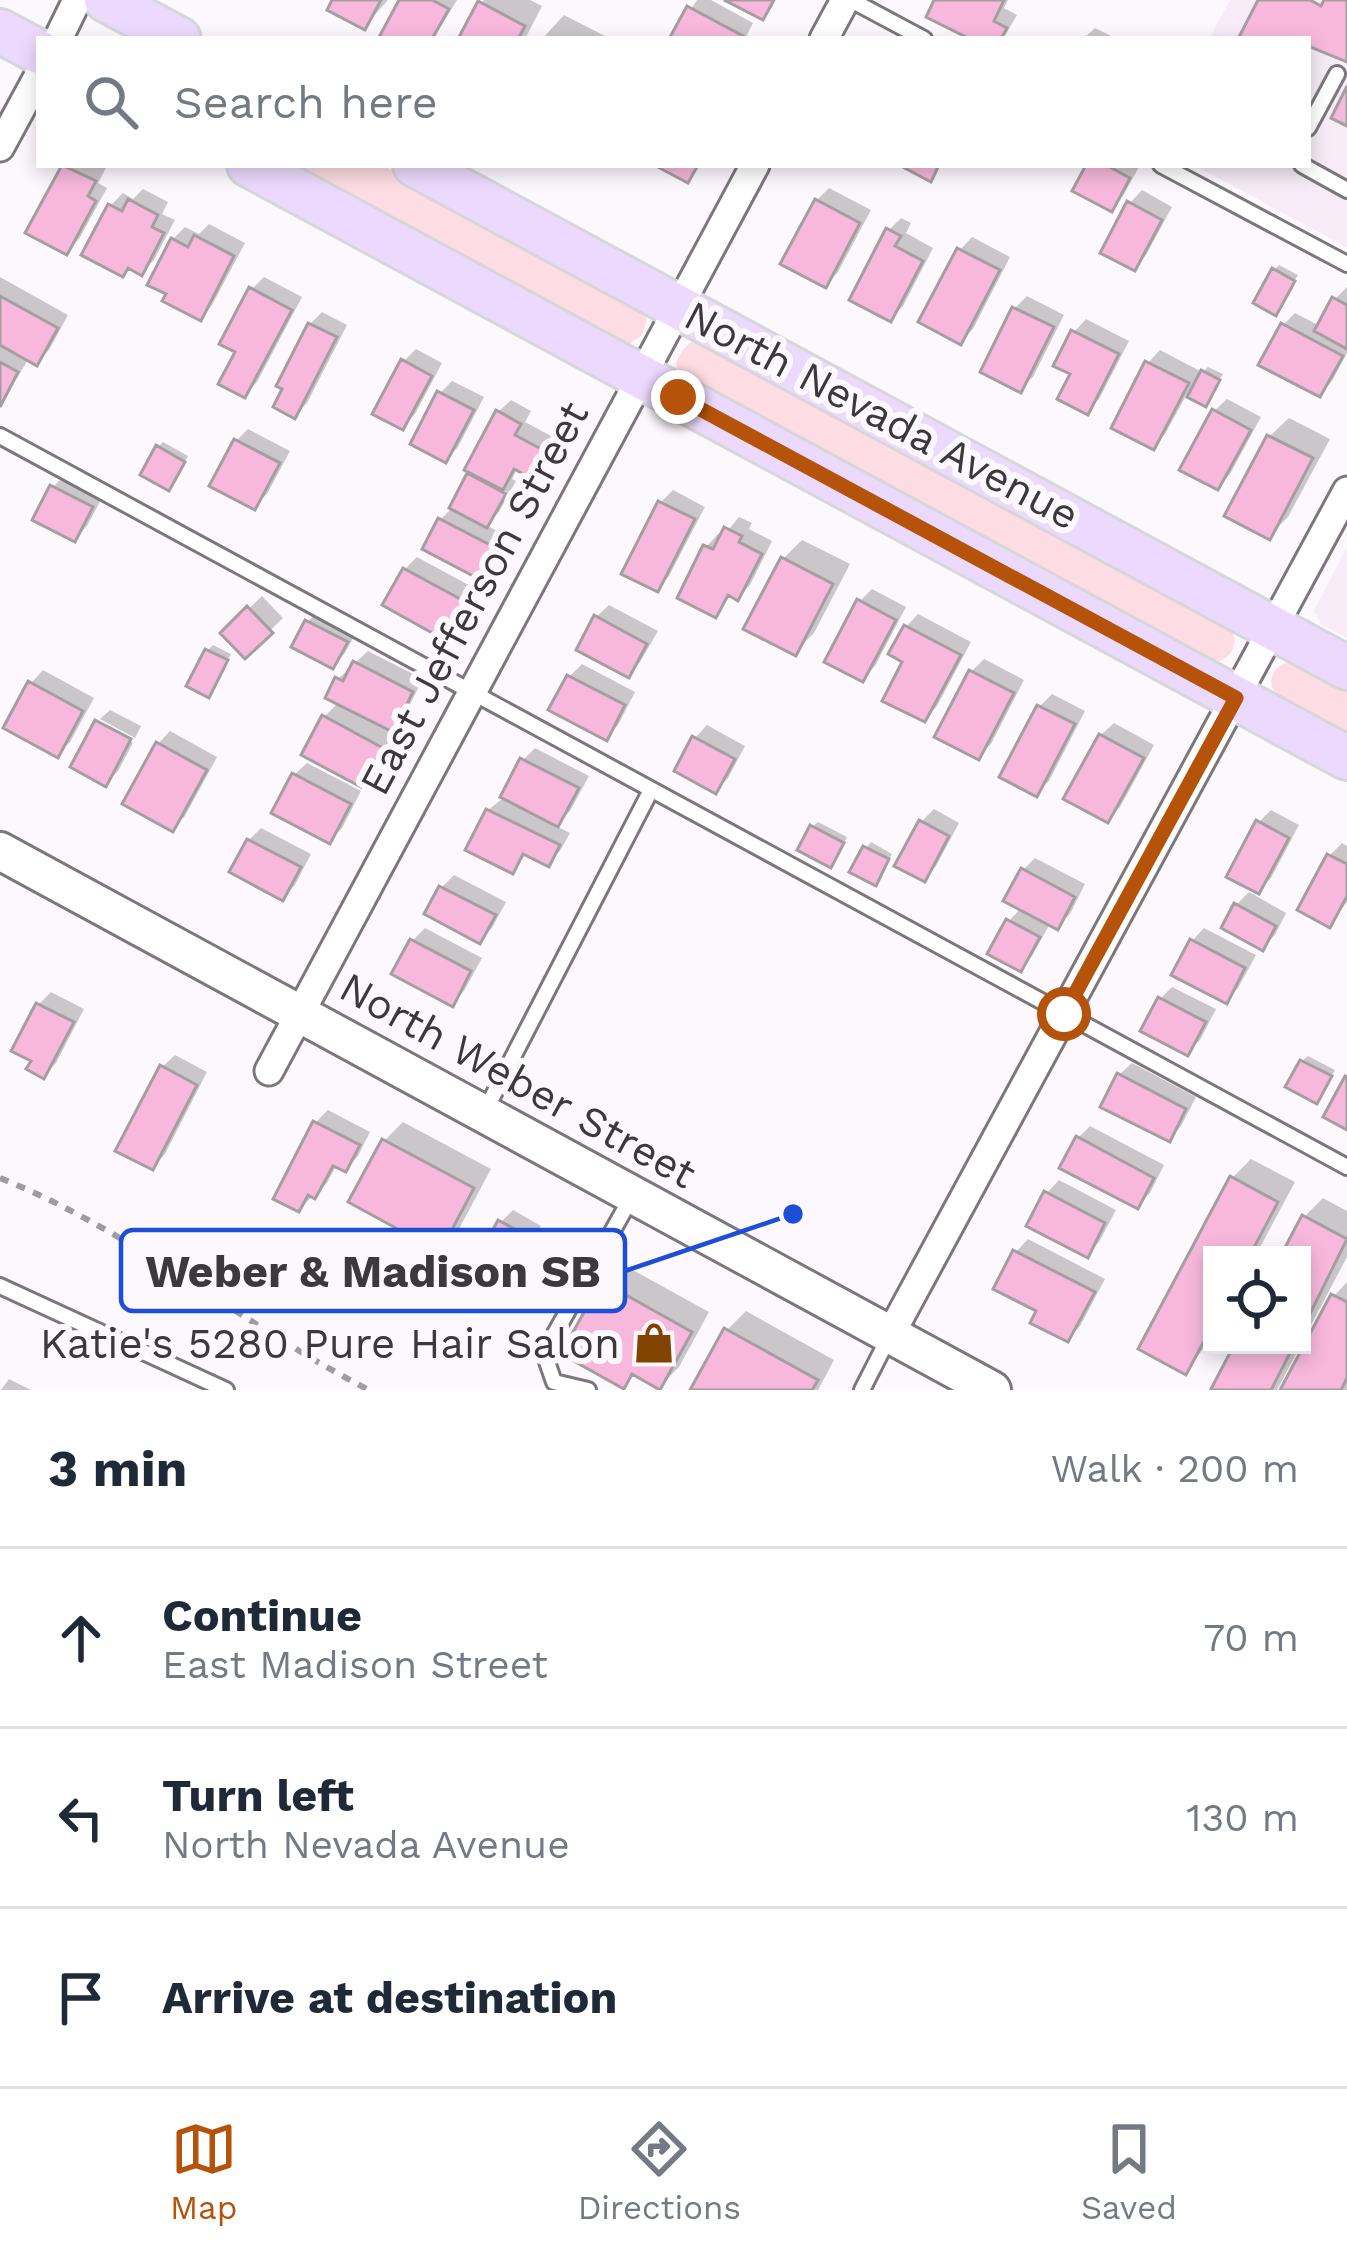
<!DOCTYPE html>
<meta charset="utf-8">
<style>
:root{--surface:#fff;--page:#f6f6f7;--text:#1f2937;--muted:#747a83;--line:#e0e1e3;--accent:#b45309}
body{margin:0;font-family:"Work Sans",sans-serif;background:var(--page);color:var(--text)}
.controls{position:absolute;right:36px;bottom:36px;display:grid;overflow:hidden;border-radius:0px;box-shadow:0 6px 18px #0003}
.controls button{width:108px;height:108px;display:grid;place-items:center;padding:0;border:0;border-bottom:3px solid var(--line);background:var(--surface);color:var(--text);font:60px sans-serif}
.stop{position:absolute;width:36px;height:36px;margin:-27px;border:9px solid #b45309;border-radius:50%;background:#fff}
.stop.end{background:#b45309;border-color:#fff;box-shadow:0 3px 12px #0008}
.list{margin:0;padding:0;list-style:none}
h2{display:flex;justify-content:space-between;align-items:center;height:156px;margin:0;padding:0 48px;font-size:51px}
h2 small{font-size:39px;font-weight:400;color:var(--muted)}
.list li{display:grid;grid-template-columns:78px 1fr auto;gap:36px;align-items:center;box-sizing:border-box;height:180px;padding:0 48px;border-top:3px solid var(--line)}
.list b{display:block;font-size:45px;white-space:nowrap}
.list p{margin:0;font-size:39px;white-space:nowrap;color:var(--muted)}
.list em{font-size:39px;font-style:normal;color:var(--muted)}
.icon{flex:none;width:66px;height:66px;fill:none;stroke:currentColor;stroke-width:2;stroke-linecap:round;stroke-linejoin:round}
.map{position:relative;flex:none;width:1347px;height:1390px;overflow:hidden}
.search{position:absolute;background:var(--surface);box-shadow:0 6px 18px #0003;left:36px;right:36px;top:36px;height:132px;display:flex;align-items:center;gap:30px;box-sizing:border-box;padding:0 42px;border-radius:0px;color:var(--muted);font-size:45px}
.sheet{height:696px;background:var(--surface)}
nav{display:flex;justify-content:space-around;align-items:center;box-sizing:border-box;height:168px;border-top:3px solid var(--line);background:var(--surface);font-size:33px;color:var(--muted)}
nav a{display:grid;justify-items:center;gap:6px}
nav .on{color:var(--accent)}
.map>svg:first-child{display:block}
.built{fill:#f6ebf6}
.green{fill:#fddce3}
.shadow{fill:#0003}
.building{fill:#f8b8dc;stroke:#a49ea1;stroke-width:3}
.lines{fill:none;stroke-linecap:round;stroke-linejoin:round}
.lane-casing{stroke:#7b777b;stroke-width:20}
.street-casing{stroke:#7b777b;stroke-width:33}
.secondary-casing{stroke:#7b777b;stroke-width:42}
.primary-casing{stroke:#d8d7d8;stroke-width:48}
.path{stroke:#9f9c9f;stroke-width:6;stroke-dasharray:9 9;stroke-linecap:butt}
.lane{stroke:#fff;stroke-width:14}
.street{stroke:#fff;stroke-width:27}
.secondary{stroke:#fff;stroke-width:36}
.primary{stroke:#ecdafe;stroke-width:42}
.route{stroke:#b45309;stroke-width:15}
.labels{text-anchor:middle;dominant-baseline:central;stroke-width:12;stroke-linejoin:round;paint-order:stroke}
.street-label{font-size:42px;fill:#3b393b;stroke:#fdf8fd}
.poi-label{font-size:42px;fill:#3b393b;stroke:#fdf8fd;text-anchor:end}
.leader{fill:none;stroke:#1d4ed8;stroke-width:4.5}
.callout-dot{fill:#1d4ed8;stroke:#fdf8fd;stroke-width:4.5}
.callout{fill:#fdf8fd;stroke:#1d4ed8;stroke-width:4.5}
.callout-label{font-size:45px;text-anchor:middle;font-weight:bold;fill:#3b393b}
</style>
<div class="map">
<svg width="1347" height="1390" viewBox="0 0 1347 1390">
<rect width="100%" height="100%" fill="#fdf8fd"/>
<path class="built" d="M1230 0H1347V247L1194 165H1308V39H1209Z
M1347 547V638L1321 624 1314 611Z"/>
<path class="green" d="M285 165H382L639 304 647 319 642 335 631 343H614Z
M705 338 1229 622C1240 644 1234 658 1210 665L680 380 676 363C683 347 688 341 705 338Z
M1296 661 1347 688V739C1327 728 1260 703 1273 674 1277 665 1287 662 1296 661Z"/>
<path class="shadow" d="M336 0H388L365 26Z
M402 0H457L433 39H381Z
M484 0H530L542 6 525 39H462Z
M697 0H711L753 23 745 39H672Z
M938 0H1008L1004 8 1017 15 1003 39H977Z
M564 15 605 36 604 39H542Z
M1095 28 1117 39H1083Z
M66 165 106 168 98 183 107 188 79 239 66 252 29 232Z
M1090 165H1140L1123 196 1111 208Z
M829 188 871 210 838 272 826 284 817 200Z
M143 189 168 202 162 214 175 220 154 260 142 272 110 206 123 193 133 199Z
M1142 190 1172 207 1146 255 1134 267 1130 203Z
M901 218 911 223 906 233 933 248 903 306 890 318 889 230Z
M209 224 245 243 212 305 200 318 173 239 185 227 199 234Z
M972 237 1010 257 973 329 961 341 960 250Z
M1279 265 1298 275 1276 312 1274 270Z
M0 277 68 315 49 350 37 362 29 358 0 407Z
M264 277 302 297 257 382 245 394 239 350 252 289Z
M1347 287V353L1332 381 1320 393 1283 325 1295 313 1320 326 1335 299Z
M1027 296 1064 315 1033 377 1020 389 1015 308Z
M322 312 347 325 307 403 295 415 310 324Z
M1086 319 1129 341 1099 399 1087 411 1074 373V332Z
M416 349 442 363 415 414 403 427 404 361Z
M1160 350 1202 372 1208 367 1223 374 1205 403 1187 394 1165 434 1153 447 1148 363Z
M452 381 484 397 458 447 446 460 440 393Z
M1227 399 1261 417 1230 474 1218 487 1214 411Z
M511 400 531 411 525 422 553 437 541 461 528 473 518 467 512 479 516 481 499 512 486 525 504 535 489 562 476 575 440 520 452 508 498 412Z
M1289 418 1330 439 1288 517 1269 536 1270 436Z
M248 429 290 451 267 494 254 506 236 441Z
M163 442 188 456 174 482 158 447Z
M65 475 104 494 87 526 75 538 53 487Z
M673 490 705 507 669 576 657 589 661 502Z
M739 517 752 523 749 529 772 541 750 585 738 597 732 594 715 614 706 547 718 534 723 536Z
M802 540 850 564 814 633 795 652 783 559Z
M417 557 474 588 455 623 443 635 405 569Z
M872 589 906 607 875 666 862 679 860 601Z
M262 596 283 618 245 655 224 633Z
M609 605 658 631 640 662 628 675 596 617Z
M320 610 358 629 345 653 333 666 307 622Z
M918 614 971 642 937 706 925 719 906 660V627Z
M213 645 231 654 213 689 208 650Z
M368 651 423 679 404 716 388 732 393 735 373 771 361 784 324 717 340 701 338 679Z
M984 659 1024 680 991 744 978 756 938 735 972 671Z
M582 664 635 692 618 725 606 737 569 677Z
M43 670 94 698 70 742 57 754 31 683Z
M1052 694 1085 711 1049 781 1036 793 1040 706Z
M110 710 141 726 135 738 100 719Z
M1114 723 1154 745 1120 807 1107 820 1101 735Z
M97 725 133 743 118 771 106 783Z
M707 725 745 746 728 778 716 790 695 738Z
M170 731 217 757 185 816 173 828 158 744Z
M535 748 589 776 570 811 556 826 570 833 560 851 548 863 527 853 512 871 488 810 502 799 523 760Z
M307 763 361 791 342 828 330 840 294 775Z
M934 809 959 823 936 866 924 879 922 821Z
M1271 810 1299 825 1271 878 1259 891V822Z
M818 822 847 837 836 859 812 827Z
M261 828 311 854 295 885 283 897 249 840Z
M871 842 892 854 875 882 866 848Z
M1342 843 1347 846V902L1330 924 1329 856Z
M1035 858 1085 884 1070 914 1057 926 1051 922 1032 956 1020 968 1009 921 1022 907 1023 870Z
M454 875 506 902 492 928 480 940 442 887Z
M1249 892 1286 913 1275 935 1262 948 1236 905Z
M425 928 482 958 464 991 452 1003 395 973 413 940Z
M1204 928 1256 955 1238 988 1226 1000 1192 941Z
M1172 987 1216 1009 1200 1040 1187 1053 1160 999Z
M51 992 84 1009 56 1063 44 1075 39 1004Z
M175 1055 207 1072 165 1154 153 1167 162 1067Z
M1308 1056 1335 1070 1317 1100 1302 1061Z
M1132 1063 1196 1097 1181 1126 1169 1139 1119 1075Z
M328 1110 370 1132 358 1156 346 1169 337 1164 327 1183 299 1209 315 1123Z
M403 1122 491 1169 459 1229 440 1248 384 1141Z
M1090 1126 1164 1165 1150 1193 1138 1205 1078 1138Z
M1251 1159 1295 1182 1256 1255H1212V1338L1186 1371 1142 1348 1232 1178Z
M1059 1180 1116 1210 1099 1242 1087 1254 1047 1193Z
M1323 1198 1347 1211V1257L1302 1342V1255H1284L1304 1217Z
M513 1210 541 1226 524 1258 512 1270 501 1222Z
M1028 1239 1105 1279 1080 1326 1068 1339 1016 1252Z
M622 1264 709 1312 679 1367 660 1386 636 1373 623 1386 603 1283Z
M1347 1282V1390H1284L1334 1296Z
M746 1311 834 1360 818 1390H694L727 1330Z
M1237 1345H1301L1277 1390H1220L1215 1387Z
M9 1379 31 1390H1Z"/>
<path class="building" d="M332 0H381L365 30 327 10Z
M399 0H432L449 9 432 39H378Z
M724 0H774L763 20Z
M934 0H1004L994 21 1007 28 1001 39H970L926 17Z
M1258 0H1310L1321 6 1324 0H1347V62L1308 46V39H1238Z
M478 1 525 26 518 39H458Z
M687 6 743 36 742 39H669Z
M1347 86V126L1331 118Z
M62 165 96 181 88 196 96 201 67 255 25 233Z
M654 165H698L688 183Z
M899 165H939L931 182Z
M1086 165H1106L1130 178 1112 212 1072 191Z
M128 199 158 215 152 227 164 233 142 276 128 268 123 277 81 255 108 204 122 211Z
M815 199 860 223 826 288 780 264Z
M1127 201 1162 220 1135 271 1100 253Z
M886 228 901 236 895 246 923 261 891 322 849 300Z
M194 235 234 256 201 321 162 301 166 294 147 285 171 238 188 247Z
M957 248 1000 270 961 345 918 322Z
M1272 268 1295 281 1276 316 1253 303Z
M249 287 292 310 245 398 218 384 235 352 219 344Z
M0 296 58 328 37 366 0 345Z
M1332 297 1347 305V349L1314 331Z
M1012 307 1054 327 1021 393 980 372Z
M308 323 337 337 295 419 273 407 282 389 276 386Z
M1281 323 1343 356 1320 397 1258 365Z
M1071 330 1119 354 1088 415 1057 399 1070 374 1053 366Z
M401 359 432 376 403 430 372 414Z
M1145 361 1189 383 1154 450 1111 428Z
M0 362 18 372 0 407Z
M1201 370 1220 380 1206 407 1187 397Z
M437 391 474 410 446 463 410 444Z
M1212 409 1251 430 1218 490 1179 470Z
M496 410 521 424 515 435 543 450 529 477 514 469 503 490 464 470Z
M1267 435 1313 458 1270 540 1224 516Z
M234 439 280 463 255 510 209 486Z
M156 445 185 462 169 491 140 475Z
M467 473 506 494 487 528 449 508Z
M50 485 93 507 75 542 32 520Z
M658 501 695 519 658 592 621 574Z
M438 518 494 547 477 578 422 549Z
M724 527 742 536 739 542 762 554 738 601 728 595 716 618 677 598 703 545 713 549Z
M781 557 833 584 796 656 743 629Z
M403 568 464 601 443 639 382 605Z
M857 599 896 620 863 682 824 662Z
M247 606 273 633 245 659 220 633Z
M594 615 647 644 629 678 576 650Z
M305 620 348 642 333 669 291 647Z
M904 625 961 655 925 722 882 701 902 662 888 654Z
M205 649 228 660 209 698 186 686Z
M353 661 413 692 393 732 325 698 335 677 343 681Z
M969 670 1014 693 979 760 934 737Z
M567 675 625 705 607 741 548 710Z
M28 681 83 711 58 758 3 728Z
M1037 705 1075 724 1037 797 999 777Z
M322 715 383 748 361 787 301 755Z
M95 720 131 739 106 787 70 767Z
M1099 734 1144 758 1108 823 1063 799Z
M692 736 735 759 716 794 674 771Z
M156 742 207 770 173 832 122 804Z
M520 758 579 788 558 827 500 797Z
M292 773 351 804 330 844 271 813Z
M486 809 560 845 549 867 523 854 513 874 465 850Z
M919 820 949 836 925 882 894 866Z
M1256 820 1289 838 1259 894 1226 877Z
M810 825 844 843 831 868 797 850Z
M247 839 301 867 283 901 229 872Z
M863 846 889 859 876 886 849 872Z
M1327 854 1347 864V896L1330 928 1297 910Z
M1021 868 1075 897 1058 930 1003 901Z
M439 886 496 915 480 944 424 914Z
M1234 903 1276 926 1263 951 1221 928Z
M1006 919 1040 937 1021 972 987 954Z
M410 939 471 971 453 1007 391 974Z
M1190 939 1245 968 1227 1004 1171 975Z
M1158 997 1206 1022 1188 1056 1140 1031Z
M36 1003 74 1022 44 1079 26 1069 31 1061 11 1051Z
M1300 1060 1332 1076 1317 1104 1285 1087Z
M160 1065 197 1085 153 1170 115 1151Z
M1117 1073 1186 1109 1170 1142 1100 1107Z
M1345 1076 1347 1077V1130L1323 1117Z
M313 1121 360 1145 346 1172 333 1166 315 1199 308 1195 299 1212 273 1199Z
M1076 1136 1154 1178 1138 1209 1059 1168Z
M382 1139 474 1188 440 1252 348 1202Z
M1230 1176 1278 1202 1250 1255H1212V1326L1186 1375 1138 1349Z
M1044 1191 1105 1223 1088 1258 1026 1226Z
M1302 1215 1347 1239 1302 1330V1255H1281Z
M498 1220 531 1238 512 1274 479 1255Z
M1013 1250 1095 1292 1068 1342 1030 1323 1036 1311 993 1289Z
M601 1281 692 1332 660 1390 632 1374 624 1389 561 1354Z
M1331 1294 1347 1302V1378L1341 1390H1280Z
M724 1328 818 1380 812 1390H690Z
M1234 1345H1294L1271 1390H1214L1211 1389Z"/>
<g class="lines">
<g class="lane-casing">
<path id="lane" d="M851 0 924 39
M1308 128 1337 74
M1161 165 1347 264
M1302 165 1347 190
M0 436 1347 1167
M485 1111 651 790
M0 1286 226 1390
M588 1390 554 1382 544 1353 631 1198
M862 1390 890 1335"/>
</g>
<g class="street-casing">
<path id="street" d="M58 39 77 0
M824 39 845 0
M0 147 39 75
M269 1071 755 165
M890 1335 1347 491"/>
</g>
<g class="secondary-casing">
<path id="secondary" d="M0 851 992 1390"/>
</g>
<g class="primary-casing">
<path id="primary" d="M106 0 179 39
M0 31 39 52
M249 165 1347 758
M415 165 1347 668"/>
</g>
<path class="path" d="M0 1178C133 1231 242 1325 369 1390"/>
<use href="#lane" class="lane"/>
<use href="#street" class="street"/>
<use href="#secondary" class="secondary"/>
<use href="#primary" class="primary"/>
</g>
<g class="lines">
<path class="route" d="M678 397 1236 698 1064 1014"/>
</g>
<defs>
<g id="shop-bare" transform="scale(3.24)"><path d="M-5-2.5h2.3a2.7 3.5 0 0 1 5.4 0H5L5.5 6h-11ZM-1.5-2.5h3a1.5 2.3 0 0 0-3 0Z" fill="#814400" stroke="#fdf8fd" stroke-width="2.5" paint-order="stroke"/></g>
</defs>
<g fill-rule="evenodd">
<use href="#shop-bare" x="654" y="1343"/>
</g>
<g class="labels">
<g class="street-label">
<text transform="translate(882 415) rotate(28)">North Nevada Avenue</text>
<text transform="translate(474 598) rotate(-62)">East Jefferson Street</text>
<text transform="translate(518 1080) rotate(29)">North Weber Street</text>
</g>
<g class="poi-label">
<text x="620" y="1343">Katie's 5280 Pure Hair Salon</text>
</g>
</g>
<path class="leader" d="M793 1214L625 1271"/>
<circle class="callout-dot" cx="793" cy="1214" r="12"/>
<rect class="callout" x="121" y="1230" width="504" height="81" rx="12"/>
<g class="callout-label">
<text x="373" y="1287">Weber &amp; Madison SB</text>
</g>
</svg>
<div class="controls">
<button><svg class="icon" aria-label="locate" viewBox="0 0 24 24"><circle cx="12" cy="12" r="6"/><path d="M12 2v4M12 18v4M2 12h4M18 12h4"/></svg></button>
</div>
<div class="stop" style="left:1064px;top:1014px"></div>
<div class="stop end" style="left:678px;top:397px"></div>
<div class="search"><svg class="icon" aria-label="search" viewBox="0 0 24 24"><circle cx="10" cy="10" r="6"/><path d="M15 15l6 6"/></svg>Search here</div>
</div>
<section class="sheet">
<h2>3 min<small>Walk · 200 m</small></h2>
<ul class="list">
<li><svg class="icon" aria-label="ahead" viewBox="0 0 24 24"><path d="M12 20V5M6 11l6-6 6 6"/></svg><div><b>Continue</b><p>East Madison Street</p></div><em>70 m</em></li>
<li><svg class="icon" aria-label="left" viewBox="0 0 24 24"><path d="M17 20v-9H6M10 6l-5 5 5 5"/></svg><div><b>Turn left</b><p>North Nevada Avenue</p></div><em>130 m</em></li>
<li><svg class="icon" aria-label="arrive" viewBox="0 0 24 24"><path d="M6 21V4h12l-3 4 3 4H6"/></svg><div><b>Arrive at destination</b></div></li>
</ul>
</section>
<nav>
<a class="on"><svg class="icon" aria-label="map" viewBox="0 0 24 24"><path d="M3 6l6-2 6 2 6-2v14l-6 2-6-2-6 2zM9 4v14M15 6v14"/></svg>Map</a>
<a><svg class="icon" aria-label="directions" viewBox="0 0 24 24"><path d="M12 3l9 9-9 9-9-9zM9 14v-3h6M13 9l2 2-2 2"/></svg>Directions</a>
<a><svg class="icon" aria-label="saved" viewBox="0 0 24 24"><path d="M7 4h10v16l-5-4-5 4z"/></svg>Saved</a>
</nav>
